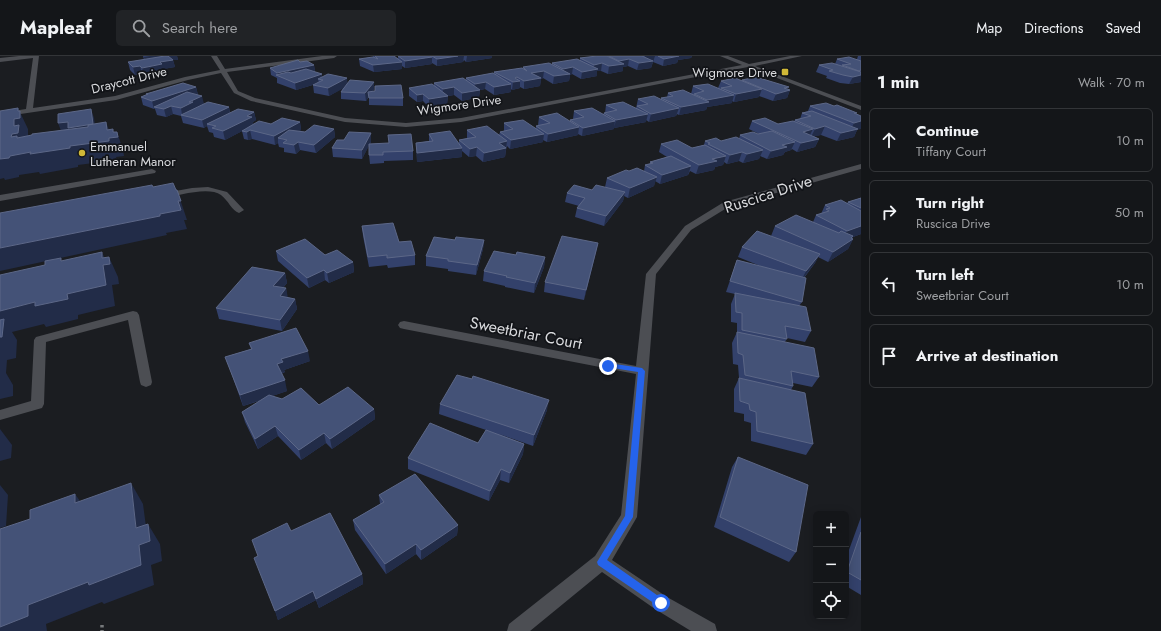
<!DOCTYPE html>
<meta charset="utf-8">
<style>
:root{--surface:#141619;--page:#212326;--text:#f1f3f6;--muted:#9d9fa2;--line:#333538}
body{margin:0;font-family:Jost,sans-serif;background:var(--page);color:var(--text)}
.controls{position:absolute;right:12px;bottom:12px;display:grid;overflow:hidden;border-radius:6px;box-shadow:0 2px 10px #0003}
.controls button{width:36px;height:36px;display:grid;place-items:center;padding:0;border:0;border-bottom:1px solid var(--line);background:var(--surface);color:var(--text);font:20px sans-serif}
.stop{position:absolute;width:12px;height:12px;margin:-9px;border:3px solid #2563eb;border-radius:50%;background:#fff}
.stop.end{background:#2563eb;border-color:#fff;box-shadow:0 1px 4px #0008}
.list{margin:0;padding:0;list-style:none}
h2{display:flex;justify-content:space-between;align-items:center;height:52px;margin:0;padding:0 16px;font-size:17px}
h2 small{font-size:13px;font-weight:400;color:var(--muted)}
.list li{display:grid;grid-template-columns:26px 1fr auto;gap:12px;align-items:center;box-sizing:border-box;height:64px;margin:0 8px 8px;padding:0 8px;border:1px solid var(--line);border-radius:6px}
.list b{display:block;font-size:15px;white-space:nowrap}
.list p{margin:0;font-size:13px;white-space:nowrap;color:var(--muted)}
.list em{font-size:13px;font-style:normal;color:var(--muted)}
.icon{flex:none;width:22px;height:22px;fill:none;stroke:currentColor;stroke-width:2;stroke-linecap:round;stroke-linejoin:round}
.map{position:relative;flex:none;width:861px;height:575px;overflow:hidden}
header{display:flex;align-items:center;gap:24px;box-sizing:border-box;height:56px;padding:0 20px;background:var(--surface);border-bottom:1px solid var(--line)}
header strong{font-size:19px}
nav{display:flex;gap:22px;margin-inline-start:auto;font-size:14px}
.search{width:280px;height:36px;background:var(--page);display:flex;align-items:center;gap:10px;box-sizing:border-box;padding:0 14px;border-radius:6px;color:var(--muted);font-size:15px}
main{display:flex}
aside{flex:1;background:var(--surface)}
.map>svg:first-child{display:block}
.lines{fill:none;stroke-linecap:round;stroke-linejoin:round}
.path{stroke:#77797c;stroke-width:3.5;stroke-dasharray:2.5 2.5;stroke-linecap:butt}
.minor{fill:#4c4e53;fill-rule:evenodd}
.wall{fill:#33416b}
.shaded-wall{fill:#222c48}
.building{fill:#445277;stroke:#5c6787}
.route{fill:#2563eb}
.poi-dot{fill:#d0b837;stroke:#121418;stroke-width:1.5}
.labels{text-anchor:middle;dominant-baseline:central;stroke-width:3.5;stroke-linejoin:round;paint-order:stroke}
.far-poi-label{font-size:13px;fill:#d9dadd;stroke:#121418;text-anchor:end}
.far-street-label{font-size:13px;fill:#d9dadd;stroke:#121418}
.street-label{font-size:16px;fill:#d9dadd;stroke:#121418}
</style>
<header>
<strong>Mapleaf</strong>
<div class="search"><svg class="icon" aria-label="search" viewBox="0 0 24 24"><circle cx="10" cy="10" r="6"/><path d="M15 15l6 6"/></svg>Search here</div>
<nav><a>Map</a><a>Directions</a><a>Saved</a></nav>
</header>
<main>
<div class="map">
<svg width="861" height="575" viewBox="0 0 861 575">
<rect width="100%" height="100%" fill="#1b1d21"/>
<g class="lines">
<path class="path" d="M102 569V575"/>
<path class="minor" d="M19 0H39L33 52 115 40 185 21 220 14 211 0H217L225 13 322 0H337L334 2 227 16 238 35 255 42 345 62 406 67 461 62 742 9 720 0H728L749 8 790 0H802L755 10 861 50V54L748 11 461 66 406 71 345 66 251 45 234 37 221 17 188 24 116 44 0 61V57L26 53 33 2 0 6V2Z
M861 108V113L730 150 691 174 656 218 637 461 612 504 667 541 715 568 717 575H691L655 553 602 516 530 575H507L509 568 595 500 621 459 636 318 404 273 400 272 398 269 400 266 404 265 636 310 646 218 685 170 724 146Z
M152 113 156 115 155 117 0 145V139Z
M208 131 227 136 244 154 239 157C232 155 228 144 221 139 208 130 177 140 162 143L158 140 159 138 192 132Z
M133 255 137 256 139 259 152 326 151 329 146 331 141 329 140 326 128 264 46 286 44 348 42 352 0 364V354L31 345 34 284 36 281Z"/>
</g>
<path class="wall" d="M143 0H177L178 4H173L175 11 163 13 164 15 144 19 142 17 135 19 130 14 128 6 144 4Z
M373 0H394L398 3V0H495H492V2L466 6 464 4 463 6 437 10 432 7V8L405 12 402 10V13L374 16 360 10 359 3 373 1Z
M608 0H692L691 2 678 4 677 7 663 10 653 6 651 12 637 14 628 10 623 11V15L608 18 601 15H597V20L581 23 572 18 570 19 569 25 553 28 543 22 541 23 540 30 524 33 520 31V32L512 34 511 33V36L494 39 485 33 480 34 479 41 462 45 454 39 448 40 447 48 429 51 423 45 417 46 409 40V32L434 30V27L466 24V22L494 18V16L523 12V11L552 9V7L580 4V2Z
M858 0H861V26L849 28 840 27 826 22 827 20 816 16 819 9 835 8 837 3H857Z
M300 6 314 9 315 16 322 21 374 33 373 35 403 42V50L369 49V41L366 45 341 43V36L343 32 329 40 314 37 313 29 316 28 296 34 277 27V22L271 19 270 12Z
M742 24 790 34 787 42 773 45 759 40V41L734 46 732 45V47L707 51 706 54 679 59 677 58 676 60 649 66 646 64V66L614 72V73L582 80 578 78V79L547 86 543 84V86L510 93 507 90 506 94 505 101 483 106 476 100 469 101 462 95V101L417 106 416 87 429 85V78L459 88V84L467 82V74L499 79 500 76 504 75V67L536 72V70H539L538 69 539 61 570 65V64L573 63 574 55 603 58 604 57H605L606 49 636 52 638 43H661V42L667 41 668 37 691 38 693 30 718 32 721 25H741Z
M196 31 198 39 204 48 195 52 229 51 230 57 254 56 256 64 253 66V68H271L300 66 301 74 299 75 305 76 334 73 335 81 316 97 300 94 296 98 284 96V92L279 91 278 87 275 89 252 83 248 84 244 83 242 75 225 84 214 81 213 77 209 76 207 70 204 72 183 67 181 60 173 58 166 61 157 59 155 53H154L143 49 141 41 146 39V38Z
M810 50 857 58V74L854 81 837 85 821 79 814 80 819 83 815 91 797 96 792 93 791 94 785 96 783 99 767 103 760 100 759 103 743 107 739 105 727 108 724 106 723 109 715 111 714 114 696 118 690 115 688 119 660 128 655 125 654 130 628 142 624 140 623 145 604 170 575 161 577 152 579 150 565 146 567 137 607 132 605 131 607 122 629 115H644L645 109 650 108V106L667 101 659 96 661 88 692 92 704 89 705 85H721L739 83 740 79 759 78 749 73 752 65 778 68 794 65 795 64 800 63 802 57 808 55Z
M371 77V86L370 88 413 95V104L384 105V107L370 108 369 99V89L362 103 333 101 332 92 344 84Z
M861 142V178L853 181 852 183H853L848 193 828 206 818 201 815 207 804 222 802 246 799 250 811 275 805 286 787 282 785 286 819 321 812 331 793 327V330L791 334 813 388 806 399 751 385V367L744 365V358L734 356V333L739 322 738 309 733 308 732 287 737 276V277V267L731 266V248L735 238 726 236 737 204 765 212 738 201 742 191 778 183 771 180 775 170 813 166 816 159 821 158 825 149 847 147 848 146Z
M362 170 399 186 415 199V209L388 212 387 209 369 211 363 180Z
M455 184H484L483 193 476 219 448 215V213L426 210V200Z
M598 187 584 244 544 236 545 226Z
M276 195 325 199 353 206 354 216 329 227 325 224 309 232 278 205Z
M516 199 545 201 544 211 534 237 505 231V230L483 225 484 215Z
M285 217 287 227 283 232H286L287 241 295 243 297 253 282 275 219 263 216 252Z
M249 287 310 305 284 314 285 316 281 318 287 335 272 340 282 343 319 349 374 353 375 363 332 393 326 387 301 404 278 380 258 393 245 366 242 356 262 344 243 350 229 311 225 301 251 293Z
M440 348 547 354 533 390 499 378 524 388 523 398 509 427 500 424 489 445 408 413V402L478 387 486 374 439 358Z
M738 401 796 496 789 506 714 471 732 411Z
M379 439 458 469 457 479 421 504 416 498 386 518 355 474 353 464 380 448Z
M861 461V539L846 530V502Z
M291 475 362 518 363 528 319 552 316 544 278 564 258 500Z"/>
<path class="shaded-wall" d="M150 0H177L178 4H173L175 11 163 13 164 15 144 19 142 12 146 8 144 1Z
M458 0H464L463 6 437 10V3Z
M467 0H495H492V2L466 6Z
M645 0H655L651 12 637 14 639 7 644 6Z
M676 0H692L691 2 678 4 677 7 663 10 664 3Z
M432 1V8L405 12V5Z
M629 3 628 10 623 11V15L608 18 609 10 618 9 619 5Z
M402 6V13L374 16 373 9Z
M602 7 601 15H597V20L581 23 582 16 593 14 594 9Z
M314 9 315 16 278 20 277 17Z
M140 10 142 17 135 19 133 11Z
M573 11 572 18 570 19 569 25 553 28 554 20 562 19 563 13Z
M861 14V26L849 28 853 21 856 20 859 15Z
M544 15 543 22 541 23 540 30 524 33V25L531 17Z
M322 18V24L318 23 319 27 296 34 295 27Z
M517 21V25H520V32L512 34 513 26 515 22Z
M347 22 348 30 329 40 328 32Z
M374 26V33L366 45 365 37Z
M486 26 485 33 480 34 479 41 462 45V37L474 35 475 28Z
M511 28V36L494 39V31Z
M196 31 198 39 154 51 155 53H154L152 45Z
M454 31V39L448 40 447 48 429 51V43L442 41 443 33Z
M789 31 787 35 790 34 787 42 773 45 776 38 784 32Z
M762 33 759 41 734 46 736 38Z
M423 38V45L417 46V39Z
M734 39 732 47 707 51 706 54 679 59 681 51 707 46V44Z
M202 40 204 48 182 59 181 52 189 46Z
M171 50 173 58 166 61 164 53Z
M229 51 230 59 207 68V70L204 72 202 64Z
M18 52 28 73V81L70 90 107 74 106 66 112 82 113 73 115 81 117 76 123 94 124 100 116 101 117 104 78 109V111L40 118 39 116 19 119V121L5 124 4 122 0 123V103L11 81 14 63 18 55Z
M679 52 676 60 649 66 651 58Z
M91 53 94 62 96 77 61 75 58 67Z
M254 56 256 64 253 66 254 69 225 84 223 75 247 60Z
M648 58 646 66 614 72 616 64Z
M615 65 614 73 582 80 583 72Z
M861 65V73L857 74 854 81 837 85 841 77 850 75 854 67Z
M300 66 301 74 285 84 278 82V87L275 89 274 80Z
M825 70 821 79 811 81 815 73Z
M579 71 578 79 547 86 548 78Z
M334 73 335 81 316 97 314 89Z
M813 73 809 81 803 76Z
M250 74 252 83 248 84 247 76Z
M371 77V86L362 103V94Z
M544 78 543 86 510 93 511 84Z
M819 83 815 91 797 96 801 87Z
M507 85 505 101 483 106 484 97 499 87Z
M298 86 300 94 296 98 294 89Z
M795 86 791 94 785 96 783 99 767 103 771 95 782 89Z
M477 91 476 100 469 101 470 93Z
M462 92V101L417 106V97Z
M763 94 759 103 743 107 747 98Z
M742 96 739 105 727 108 730 99Z
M726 100 723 109 715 111 714 114 696 118 699 109 712 103Z
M691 110 688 119 660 128 662 119Z
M657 121 654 130 628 142 630 132Z
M177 134 187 164H184L187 173 166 177 167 179 0 215V192L160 158 178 145Z
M625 136 623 145 604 170 606 160Z
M861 170V178L853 181 851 185 853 183 848 193 828 206 833 196 841 185 847 175Z
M484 184 483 193 476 219 477 209Z
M598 187 596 197 584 244 586 234Z
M102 196 107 208 109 201 118 221 119 228 112 229 115 250 78 259V263L46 271 44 268 12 276 17 284 16 302 7 304 6 317 13 329V340L0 343V255L67 238 102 202Z
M820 198 815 207 801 225 806 215Z
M545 201 544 211 534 237 535 227Z
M353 206 354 216 329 227 327 217Z
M324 214 325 224 309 232 307 222Z
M285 217 287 227 276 240 273 230Z
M286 232 288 242 280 240Z
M295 243 297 253 282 275 280 264Z
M308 295 310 305 284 314 285 316 279 318 277 308 281 303Z
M285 324 287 335 243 350 240 339Z
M549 344 547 354 533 390 534 379Z
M374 353 375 363 332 393 330 383Z
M275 370 278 380 258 393 255 383Z
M0 373 12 389 11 402 0 405Z
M324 377 326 387 301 404 299 394Z
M524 388 523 398 509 427 510 417Z
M501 413 500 424 489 445 490 435Z
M131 427 143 448 148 486V468L160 488 162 505 151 509 154 529 104 548 102 546 46 568 47 575H0V571L28 549 136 472Z
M0 429 8 439 6 470 0 472Z
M75 438 90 459 75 447Z
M458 469 457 479 421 504V494Z
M416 488V498L386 518 385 508Z
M362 518 363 528 319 552 316 543Z
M313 535 316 544 278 564 275 555Z"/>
<path class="building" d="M165 0H168L173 4 160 6 162 8 142 12 140 10 133 11 128 6Z
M375 0H394L402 6 373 9 359 3 373 1 378 3Z
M398 0H430L432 1 405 5Z
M432 0H458L437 3Z
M597 0H607L624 8 609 10 602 7 594 9 580 2Z
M609 0H642L653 5 639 7 629 3 619 5Z
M658 0H679L664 3Z
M849 1 861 5V14L859 15 842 9 851 8 837 3Z
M577 3 598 13 582 16 573 11 563 13 552 7Z
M298 4 300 6 307 5 314 9 277 17 270 12Z
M549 7 570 18 554 20 544 15 531 17 541 22 524 25 517 21 515 22 520 25 513 26 494 16 522 12 527 15 523 11Z
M832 7 861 16V19L853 21 843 19 829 15 833 14 819 9Z
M306 13 322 18 295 27 276 19 288 16 291 17Z
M493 17 511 28 494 31 486 26 475 28 466 22Z
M328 18 347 22 328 32 313 29 323 24 318 23Z
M756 21 789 31 784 32 790 34 776 38 742 24Z
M463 22 480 34 462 37 454 31 443 33 434 27Z
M735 22 762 33 736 38 721 32 732 30 721 25Z
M350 24 374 26 365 37 341 36Z
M183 27 196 31 152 45 141 41 148 38H146Z
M432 28 448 40 429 43 423 38 417 39 409 32Z
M708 28 734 39 707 44 694 38 704 35 693 30Z
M401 29 403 42H369L368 36 375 35V30Z
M683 34 709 46 681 51 661 42 673 40 668 37Z
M187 36 202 40 189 46H193L181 52 171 50 164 53 154 51Z
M654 40 679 52 651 58 637 50 648 48 638 43Z
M208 46 229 51 202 64 181 59Z
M623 46 648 58 616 64 604 57 617 54 606 49Z
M826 47 834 50 837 49 857 57H854L861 60V65L854 67 810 50Z
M18 52V55H20V62L14 63V70L19 69 18 77 12 78 11 81 17 80V82L32 79V78L88 71V69L106 66 107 74 113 73V76H117L118 81 109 82V85L70 90V92L30 98 31 96 10 100 9 102 0 103V55Z
M592 52 615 65 583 72 570 64 584 61 574 55Z
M91 53 93 68 68 72V66L58 67V58Z
M238 53 254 56 247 60 252 61 223 75 212 72 216 70 207 68Z
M812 55 858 73 841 77 825 70 815 73 795 64 811 60 802 57Z
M557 57 579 71 548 78 536 70 550 67 539 61Z
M282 62 300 66 274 80 250 74 247 76 242 75 259 65 271 68Z
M765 62 778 68 793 65 813 73 803 76 819 83 801 87 752 65Z
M523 64 544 78 511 84 500 76 513 73 504 67Z
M314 69 334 73 314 89 298 86 294 89 283 87 287 84 278 82 289 74 305 76Z
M487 70 507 85 499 87 506 92 484 97 477 91 470 93 459 84 476 81 467 74Z
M450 75 462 92 417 97 416 87 433 85 429 78Z
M772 75 795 86 782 89 787 91 771 95 740 79 753 76 758 78Z
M349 76 371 77 362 94 332 92 337 84H344Z
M411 78 413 95 383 96V99H369V88L389 87 388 79Z
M736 81 763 94 747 98 742 96 730 99 708 88 710 87 705 85 716 82 721 85Z
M677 84 692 92 705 89 726 100 712 103 717 105 699 109 661 88Z
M671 100 691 110 662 119 645 109 653 107 650 106Z
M637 112 657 121 630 132 607 122 626 114 629 115Z
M173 127 176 134H177L181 145H178L181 154 160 158V160L0 192V157L152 129 153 131Z
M574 129 592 134 596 129 625 136 606 160 577 152 585 142 567 137Z
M861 142V152L848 146Z
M841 144 861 155V170L847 175 816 159 829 155 826 153 830 152 825 149Z
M796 159 839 177 841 175 853 180 851 182 853 183 833 196 775 170Z
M393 167 399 186 411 185 415 199 387 202V199L368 201 362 170Z
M757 175 820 198 806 215 742 191Z
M562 180 598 187 586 234 545 226Z
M434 181 455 184 456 181 484 184 477 209 448 205V203L426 200Z
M305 183 325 199 337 194 353 206 327 217 324 214 307 222 276 195Z
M494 195 516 199 517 196 545 201 535 227 506 221 507 220 484 215Z
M102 196V202L109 201 110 208 103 209 106 229 67 238 68 243 35 250V246L0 255V219L45 209V205L61 202V205Z
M737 204 806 222 802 246 730 225Z
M252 211 285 217 273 230 286 232 280 240 295 243 280 264 216 252Z
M735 237 806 251 811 275 785 270 787 283 742 274V257L736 256Z
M4 263 2 281H0V264Z
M296 272 308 295 281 303 283 306 277 308 285 324 240 339 225 301 252 293 249 287Z
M737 276 814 292 819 321 791 315 793 330 745 319 743 299 738 297Z
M457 319 472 323 473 320 549 344 534 379 440 348Z
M739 322 805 337 813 388 757 375 756 356 750 354 749 348 740 345Z
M348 331 374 353 330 383 324 377 299 394 275 370 255 383 242 356 269 339 282 343 301 332 319 349Z
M430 367 478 387 486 374 524 388 510 417 501 413 490 435 408 402Z
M738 401 808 429 796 496 720 461Z
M415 418 458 469 421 494 416 488 385 508 353 464 384 446 379 439Z
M131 427 136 472 148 468 150 485 139 489 141 509 89 529 88 526 28 549V560L0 571V473L30 463V454L75 438V447Z
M330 457 362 518 316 543 313 535 275 555 254 502 258 500 252 484 287 467 291 475Z
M861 476V524L847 516Z"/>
<path class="route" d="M608 307 642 312 645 315 633 461 607 504 664 544 665 547 664 550 661 552 598 509 597 506 625 460 638 316 606 311V308Z"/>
<g class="poi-dot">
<rect x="781" y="12" width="8" height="8" rx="2"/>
<circle cx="82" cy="97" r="4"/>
</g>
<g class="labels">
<g class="far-poi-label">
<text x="777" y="16">Wigmore Drive</text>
<text x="90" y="90" text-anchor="start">Emmanuel<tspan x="90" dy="15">Lutheran Manor</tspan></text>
</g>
<g class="far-street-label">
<text transform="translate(129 24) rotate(-14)">Draycott Drive</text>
<text transform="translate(459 49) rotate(-8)">Wigmore Drive</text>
</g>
<g class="street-label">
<text transform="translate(768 138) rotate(-18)">Ruscica Drive</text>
<text transform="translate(526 277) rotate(11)">Sweetbriar Court</text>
</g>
</g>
</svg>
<div class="controls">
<button>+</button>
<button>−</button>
<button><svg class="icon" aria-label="locate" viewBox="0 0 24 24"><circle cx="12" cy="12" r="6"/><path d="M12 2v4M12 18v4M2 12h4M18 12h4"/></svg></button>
</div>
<div class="stop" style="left:661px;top:547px"></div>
<div class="stop end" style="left:608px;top:310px"></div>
</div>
<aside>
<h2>1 min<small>Walk · 70 m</small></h2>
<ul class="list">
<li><svg class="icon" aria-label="ahead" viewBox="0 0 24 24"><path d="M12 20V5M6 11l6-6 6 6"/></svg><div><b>Continue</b><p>Tiffany Court</p></div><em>10 m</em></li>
<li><svg class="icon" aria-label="right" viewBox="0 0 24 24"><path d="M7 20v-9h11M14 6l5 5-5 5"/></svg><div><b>Turn right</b><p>Ruscica Drive</p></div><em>50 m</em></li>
<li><svg class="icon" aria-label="left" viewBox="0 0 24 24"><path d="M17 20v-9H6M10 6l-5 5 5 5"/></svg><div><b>Turn left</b><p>Sweetbriar Court</p></div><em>10 m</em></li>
<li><svg class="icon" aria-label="arrive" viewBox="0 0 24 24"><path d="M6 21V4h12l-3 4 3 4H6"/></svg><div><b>Arrive at destination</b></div></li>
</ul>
</aside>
</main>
